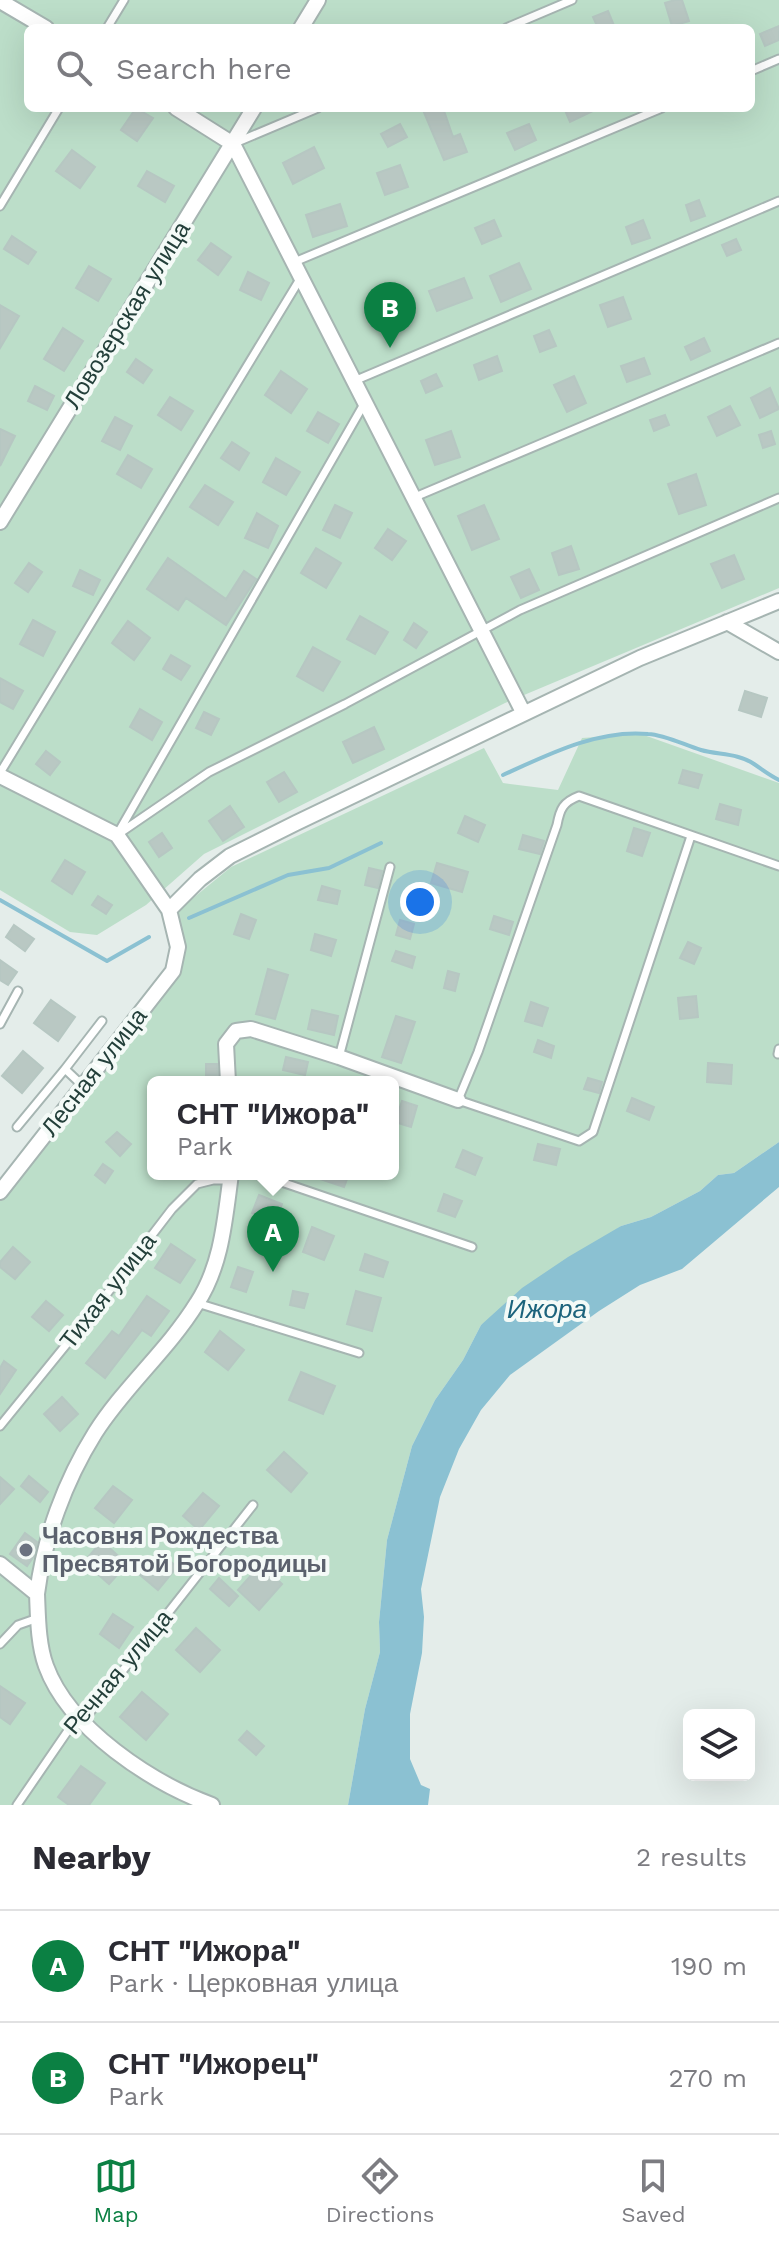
<!DOCTYPE html>
<meta charset="utf-8">
<style>
:root{--surface:#fff;--page:#f7f7f7;--text:#2b2b33;--muted:#7c7c81;--line:#e1e1e2;--accent:#0b8043}
body{margin:0;font-family:"Work Sans",sans-serif;background:var(--page);color:var(--text)}
.controls{position:absolute;right:24px;bottom:24px;display:grid;overflow:hidden;border-radius:12px;box-shadow:0 8px 32px #0002}
.controls button{width:72px;height:72px;display:grid;place-items:center;padding:0;border:0;border-bottom:2px solid var(--line);background:var(--surface);color:var(--text);font:40px sans-serif}
.you{position:absolute;left:420px;top:902px;width:28px;height:28px;margin:-20px;border:6px solid #fff;border-radius:50%;background:#1a73e8;box-shadow:0 0 0 12px #1a73e833}
.badge{display:grid;place-items:center;width:52px;height:52px;border-radius:50%;background:var(--accent);color:#fff;font-size:26px;font-weight:700}
.pin{position:absolute;translate:-50% -66px;filter:drop-shadow(0 2px 4px #0008)}
.pin::after{content:'';position:absolute;top:42px;width:28px;height:24px;background:inherit;clip-path:polygon(0 0,100% 0,50% 100%)}
.popup{position:absolute;left:147px;top:1076px;width:252px;height:104px;box-sizing:border-box;display:grid;place-content:center;border-radius:12px;background:var(--surface);filter:drop-shadow(0 2px 6px #0005);font-size:26px;white-space:nowrap;color:var(--muted)}
.popup b{font-size:30px;color:var(--text)}
.popup::after{content:'';position:absolute;left:50%;top:100%;margin-left:-16px;border:16px solid transparent;border-top-color:var(--surface)}
.list{margin:0;padding:0;list-style:none}
h2{display:flex;justify-content:space-between;align-items:center;height:104px;margin:0;padding:0 32px;font-size:34px}
h2 small{font-size:26px;font-weight:400;color:var(--muted)}
.list li{display:grid;grid-template-columns:52px 1fr auto;gap:24px;align-items:center;box-sizing:border-box;height:112px;padding:0 32px;border-top:2px solid var(--line)}
.list b{display:block;font-size:30px;white-space:nowrap}
.list p{margin:0;font-size:26px;white-space:nowrap;color:var(--muted)}
.list em{font-size:26px;font-style:normal;color:var(--muted)}
.icon{flex:none;width:44px;height:44px;fill:none;stroke:currentColor;stroke-width:2;stroke-linecap:round;stroke-linejoin:round}
.map{position:relative;flex:none;width:779px;height:1805px;overflow:hidden}
.search{position:absolute;background:var(--surface);box-shadow:0 8px 32px #0002;left:24px;right:24px;top:24px;height:88px;display:flex;align-items:center;gap:20px;box-sizing:border-box;padding:0 28px;border-radius:12px;color:var(--muted);font-size:30px}
.sheet{height:328px;background:var(--surface)}
nav{display:flex;justify-content:space-around;align-items:center;box-sizing:border-box;height:112px;border-top:2px solid var(--line);background:var(--surface);font-size:22px;color:var(--muted)}
nav a{display:grid;justify-items:center;gap:4px}
nav .on{color:var(--accent)}
.map>svg:first-child{display:block}
.green{fill:#bcdec9;fill-rule:evenodd}
.water{fill:#8bc1d2}
.lines{fill:none;stroke-linecap:round;stroke-linejoin:round}
.stream{stroke:#8bc1d2;stroke-width:4}
.building{fill:#b9c8c3;stroke:#b6c7c2;stroke-width:2}
.service-casing{stroke:#a6b5b2;stroke-width:11}
.minor-casing{stroke:#a6b5b2;stroke-width:18}
.service{stroke:#fff;stroke-width:7}
.minor{stroke:#fff;stroke-width:14}
.worship-dot{fill:#6b7280;stroke:#f4faf7;stroke-width:3}
.labels{text-anchor:middle;dominant-baseline:central;stroke-width:8;stroke-linejoin:round;paint-order:stroke}
.street-label{font-size:24px;fill:#233f3a;stroke:#f4faf7}
.worship-label{font-size:24px;font-weight:bold;fill:#5b616d;stroke:#f4faf7;text-anchor:start}
.water-label{font-size:26px;font-style:italic;fill:#1c637c;stroke:#f4faf7}
</style>
<div class="map">
<svg width="779" height="1805" viewBox="0 0 779 1805">
<rect width="100%" height="100%" fill="#e4edea"/>
<path class="green" d="M0 0H779V588L505 703 204 854 146 905 97 935 70 932 0 890ZM28 28H751V108H28Z
M641 734 779 783V1142L734 1173 718 1175 700 1191 651 1217 621 1226 481 1325 463 1360 435 1400 412 1446 387 1540 379 1622 380 1652 365 1709 348 1805H0V1192L173 971 169 910 192 899 231 867 484 748 503 783 558 790 582 738ZM153 1082H393V1174H153Z"/>
<path class="water" d="M779 1142V1187L682 1269 640 1285 599 1311 510 1375 481 1410 459 1449 440 1497 421 1589 424 1617 422 1653 410 1714V1759L421 1785 430 1789 428 1805H348L365 1709 380 1652 379 1622 387 1540 412 1446 435 1400 463 1360 481 1325 522 1288 568 1257 621 1226 651 1217 700 1191 718 1175 734 1173Z"/>
<g class="lines">
<path class="stream" d="M503 775C547 755 598 729 648 734 666 735 684 745 701 750 718 755 738 753 754 764 763 770 769 775 779 780
M0 900 107 961 149 937
M189 918 288 875 329 868 381 843"/>
</g>
<path class="building" d="M675 0H682L689 21 672 26 665 3Z
M608 11 615 28H598L593 17Z
M779 26V40L765 46 760 34Z
M136 108 153 118 137 141 121 130Z
M429 108H443L453 137 460 134 467 152 444 160 423 110Z
M564 108H599L570 122Z
M400 124 407 137 388 147 381 134Z
M529 124 536 140 515 150 507 133Z
M314 147 324 168 293 184 283 163Z
M72 150 95 167 80 188 56 171Z
M400 165 408 187 385 195 377 173Z
M147 171 174 186 165 202 138 186Z
M699 200 705 216 691 221 686 205Z
M340 204 347 226 313 237 306 215Z
M494 220 501 236 482 244 475 228Z
M643 220 650 238 632 244 626 227Z
M12 236 36 252 28 264 4 249Z
M736 239 741 250 727 256 722 245Z
M211 243 231 257 218 275 198 260Z
M519 263 531 289 501 302 490 276Z
M89 266 111 279 98 301 76 288Z
M248 272 269 283 261 300 240 290Z
M464 278 472 298 437 311 429 291Z
M623 297 631 319 608 327 600 305Z
M0 305 19 316 0 348Z
M63 328 83 341 64 371 44 359Z
M549 330 556 346 540 352 534 336Z
M704 338 710 351 691 360 685 347Z
M497 356 502 371 479 380 474 365Z
M644 358 650 374 627 382 621 366Z
M136 359 152 370 143 383 127 372Z
M281 371 307 389 291 413 265 395Z
M436 374 442 386 426 393 421 381Z
M574 376 586 403 567 412 554 385Z
M35 386 54 396 47 410 28 401Z
M770 388 779 409 760 418 751 398Z
M170 397 193 411 181 430 158 415Z
M730 406 740 425 717 436 708 417Z
M318 412 339 424 328 443 307 431Z
M665 415 669 425 654 431 650 420Z
M115 417 132 426 120 450 102 441Z
M0 429 15 436 0 466Z
M451 431 460 457 435 465 426 440Z
M771 431 775 444 763 448 759 435Z
M232 442 249 453 239 470 221 458Z
M128 455 152 469 141 488 117 474Z
M276 458 300 472 286 495 263 482Z
M696 474 706 505 679 514 668 484Z
M205 485 233 502 218 525 190 507Z
M335 505 352 513 340 538 323 530Z
M484 505 499 539 472 550 458 516Z
M257 513 278 526 268 548 245 538Z
M388 529 406 541 392 560 375 548Z
M571 546 579 569 559 575 552 553Z
M316 548 341 563 326 588 301 573Z
M734 555 744 579 722 588 711 564Z
M168 558 226 599 244 571 256 579 226 625 186 598 178 610 147 589Z
M29 563 42 572 28 592 15 583Z
M529 569 539 590 521 598 511 577Z
M80 570 100 580 93 595 73 586Z
M360 616 388 632 375 654 347 639Z
M33 620 55 632 43 656 20 644Z
M128 621 150 638 134 660 112 643Z
M414 623 427 632 416 648 404 640Z
M313 647 340 662 323 691 297 676Z
M171 655 190 666 181 680 163 669Z
M0 678 23 691 13 709 0 702Z
M745 691 767 698 761 717 739 710Z
M140 709 162 722 152 740 130 727Z
M204 712 219 719 211 735 196 728Z
M374 727 384 749 353 763 343 742Z
M46 751 60 762 50 775 36 764Z
M683 770 702 775 698 788 679 783Z
M284 772 297 792 279 802 267 782Z
M720 804 741 810 738 825 716 819Z
M230 806 244 827 223 841 209 821Z
M465 816 485 825 478 842 458 833Z
M634 828 650 833 642 856 627 851Z
M162 833 172 848 159 857 149 842Z
M523 835 544 841 540 854 519 849Z
M65 860 85 872 72 894 52 881Z
M437 863 468 872 462 892 431 883Z
M369 868 382 871 378 888 365 885Z
M322 886 340 891 337 904 318 900Z
M98 896 112 905 106 914 92 905Z
M241 914 256 920 249 939 234 934Z
M494 916 513 922 509 935 490 929Z
M400 920 414 924 410 939 396 935Z
M14 925 34 939 25 951 6 937Z
M315 934 336 940 331 956 311 950Z
M688 942 701 948 694 964 680 958Z
M396 951 415 957 412 968 392 961Z
M0 960 17 972 8 985 0 980Z
M268 969 288 975 275 1019 256 1014Z
M448 971 459 974 455 991 444 988Z
M696 996 698 1017 680 1019 678 998Z
M51 1000 75 1017 58 1041 34 1023Z
M531 1002 548 1008 542 1026 525 1021Z
M312 1010 338 1016 334 1035 308 1029Z
M396 1016 415 1022 401 1063 382 1057Z
M538 1040 554 1046 551 1058 534 1052Z
M23 1051 43 1068 22 1093 2 1076Z
M286 1057 308 1062 305 1075 283 1070Z
M708 1063 732 1065 731 1084 707 1082Z
M206 1064H217L218 1075H206Z
M588 1078 602 1082 599 1093 584 1089Z
M632 1098 654 1107 649 1120 627 1111Z
M402 1101 417 1106 411 1127 395 1122Z
M117 1132 131 1144 120 1156 106 1142Z
M538 1144 560 1149 556 1165 534 1160Z
M463 1150 482 1158 475 1175 456 1167Z
M103 1164 113 1171 105 1183 95 1175Z
M311 1174H349L344 1187 311 1176Z
M444 1194 462 1201 455 1217 438 1211Z
M259 1195 282 1204 275 1221 252 1213Z
M312 1227 334 1236 324 1260 303 1252Z
M171 1244 195 1260 180 1283 155 1268Z
M13 1247 30 1262 15 1279 0 1267V1262Z
M365 1254 388 1262 383 1277 360 1270Z
M238 1267 253 1272 246 1292 231 1287Z
M293 1291 308 1294 304 1308 290 1305Z
M356 1291 381 1298 372 1331 347 1324Z
M147 1296 169 1311 151 1336 142 1330 105 1378 86 1363 112 1331 119 1336Z
M46 1301 63 1315 49 1331 32 1317Z
M220 1331 244 1350 228 1370 205 1352Z
M4 1361 16 1370 0 1394V1368Z
M301 1372 335 1386 323 1414 289 1400Z
M62 1397 78 1414 60 1431 44 1414Z
M284 1452 307 1473 291 1492 267 1470Z
M29 1476 48 1492 40 1502 21 1486Z
M0 1477 14 1489 0 1504Z
M113 1486 132 1500 114 1523 95 1508Z
M203 1493 219 1506 199 1530 183 1516Z
M25 1533 37 1542 34 1556 27 1566 10 1554Z
M102 1541 127 1564 109 1584 84 1562Z
M158 1551 177 1567 158 1590 139 1574Z
M261 1564 282 1584 259 1610 238 1590Z
M219 1578 238 1596 229 1606 210 1589Z
M113 1614 133 1627 119 1648 100 1634Z
M196 1628 220 1650 200 1672 176 1650Z
M0 1686 25 1703 10 1724 0 1717Z
M142 1692 168 1714 146 1740 120 1717Z
M247 1731 264 1746 256 1755 239 1740Z
M81 1766 105 1783 89 1805H69L58 1797Z"/>
<g class="lines">
<g class="service-casing">
<path id="service" d="M107 28 124 0
M506 28 572 0
M751 71 779 59
M235 143 318 108
M0 206 59 108
M292 263 662 108
M354 381 779 201
M415 497 779 343
M0 773 300 279
M118 833 364 404
M117 835 209 772 345 704 520 610 779 498
M691 836 593 1132 579 1141 458 1100 478 1052 557 825C560 809 563 802 579 796L779 866
M0 1024 18 991
M778 1054 779 1049
M339 1057 390 867
M65 1069 102 1021
M17 1127 65 1069 83 1086
M258 1174 472 1247
M197 1303 359 1353
M0 1426 96 1308 172 1209 197 1184 213 1180H230
M0 1644 18 1625 38 1618
M17 1805 67 1732 83 1721 253 1505"/>
</g>
<g class="minor-casing">
<path id="minor" d="M0 1 46 28
M301 28 318 0
M176 108 233 144 523 712
M0 522 254 108
M727 622 779 652
M0 776 117 835 169 910 178 947 173 971 0 1192
M169 910 200 879 230 856 296 823 640 658 779 601
M228 1082 226 1044 236 1031 251 1029 339 1057 458 1100
M0 1564 37 1594C38 1617 38 1644 46 1666 69 1729 152 1783 212 1805
M37 1594C44 1538 65 1481 95 1433 124 1387 168 1350 197 1303 222 1265 225 1218 231 1174"/>
</g>
<use href="#service" class="service"/>
<use href="#minor" class="minor"/>
</g>
<circle class="worship-dot" cx="26" cy="1550" r="8"/>
<g class="labels">
<g class="street-label">
<text transform="translate(127 315) rotate(-58)">Ловозерская улица</text>
<text transform="translate(94 1072) rotate(-52)">Лесная улица</text>
<text transform="translate(108 1291) rotate(-52)">Тихая улица</text>
<text transform="translate(118 1672) rotate(-50)">Речная улица</text>
</g>
<g class="worship-label">
<text x="42" y="1536">Часовня Рождества<tspan x="42" dy="28">Пресвятой Богородицы</tspan></text>
</g>
<g class="water-label">
<text x="547" y="1309">Ижора</text>
</g>
</g>
</svg>
<div class="controls">
<button><svg class="icon" aria-label="layers" viewBox="0 0 24 24"><path d="M12 4l9 5-9 5-9-5zM3 14l9 5 9-5"/></svg></button>
</div>
<div class="you"></div>
<div class="pin badge" style="left:273px;top:1272px">A</div>
<div class="popup"><b>СНТ &quot;Ижора&quot;</b>Park</div>
<div class="pin badge" style="left:390px;top:348px">B</div>
<div class="search"><svg class="icon" aria-label="search" viewBox="0 0 24 24"><circle cx="10" cy="10" r="6"/><path d="M15 15l6 6"/></svg>Search here</div>
</div>
<section class="sheet">
<h2>Nearby<small>2 results</small></h2>
<ul class="list">
<li><span class="badge">A</span><div><b>СНТ &quot;Ижора&quot;</b><p>Park · Церковная улица</p></div><em>190 m</em></li>
<li><span class="badge">B</span><div><b>СНТ &quot;Ижорец&quot;</b><p>Park</p></div><em>270 m</em></li>
</ul>
</section>
<nav>
<a class="on"><svg class="icon" aria-label="map" viewBox="0 0 24 24"><path d="M3 6l6-2 6 2 6-2v14l-6 2-6-2-6 2zM9 4v14M15 6v14"/></svg>Map</a>
<a><svg class="icon" aria-label="directions" viewBox="0 0 24 24"><path d="M12 3l9 9-9 9-9-9zM9 14v-3h6M13 9l2 2-2 2"/></svg>Directions</a>
<a><svg class="icon" aria-label="saved" viewBox="0 0 24 24"><path d="M7 4h10v16l-5-4-5 4z"/></svg>Saved</a>
</nav>
